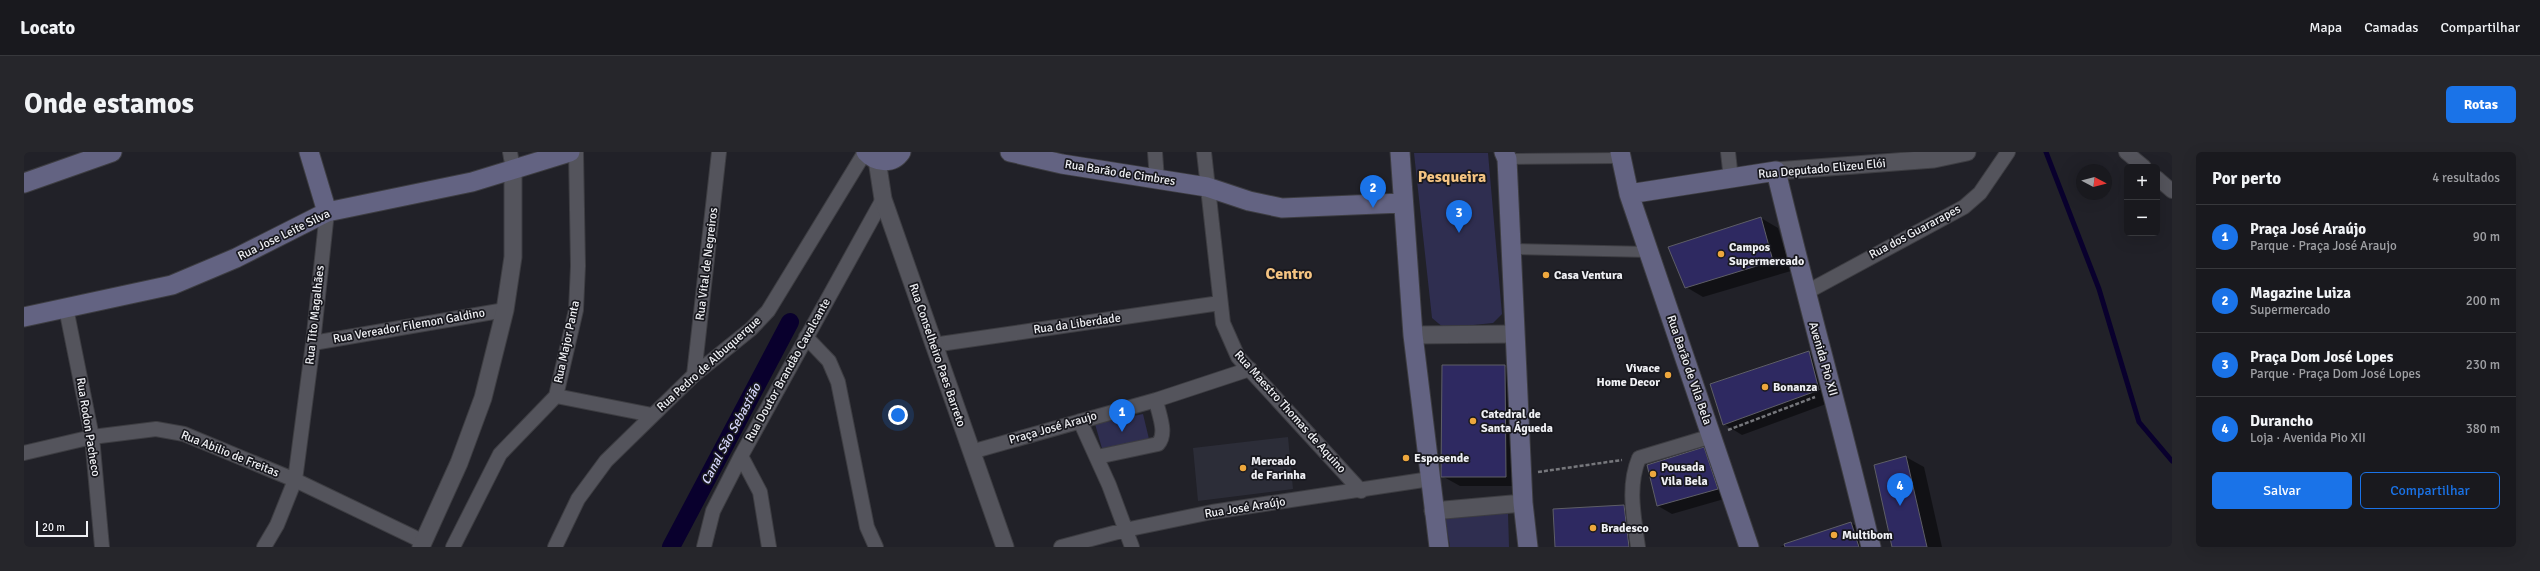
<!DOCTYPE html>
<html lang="pt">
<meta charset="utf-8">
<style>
:root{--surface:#19191e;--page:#26262b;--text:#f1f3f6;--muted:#9fa0a4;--line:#37383c;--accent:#1a73e8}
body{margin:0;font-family:Signika,sans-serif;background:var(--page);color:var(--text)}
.controls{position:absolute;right:12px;top:12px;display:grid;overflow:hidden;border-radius:6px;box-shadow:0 4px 16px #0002}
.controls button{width:36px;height:36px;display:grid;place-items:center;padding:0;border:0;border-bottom:1px solid var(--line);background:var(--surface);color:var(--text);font:20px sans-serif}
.compass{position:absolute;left:2052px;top:12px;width:36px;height:36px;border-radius:50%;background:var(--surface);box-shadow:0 4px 16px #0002;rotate:97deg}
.scale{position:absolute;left:12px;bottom:10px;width:52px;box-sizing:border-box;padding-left:4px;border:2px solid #eff0f4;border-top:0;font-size:11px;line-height:14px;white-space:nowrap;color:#eff0f4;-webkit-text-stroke:3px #18181e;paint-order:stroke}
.you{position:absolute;left:874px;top:263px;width:14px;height:14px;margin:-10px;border:3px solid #fff;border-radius:50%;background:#1a73e8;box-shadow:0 0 0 6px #1a73e833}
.badge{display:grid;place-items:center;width:26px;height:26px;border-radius:50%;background:var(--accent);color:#fff;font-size:13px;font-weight:700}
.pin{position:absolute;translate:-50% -33px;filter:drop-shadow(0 1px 2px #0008)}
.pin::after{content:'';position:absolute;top:21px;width:14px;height:12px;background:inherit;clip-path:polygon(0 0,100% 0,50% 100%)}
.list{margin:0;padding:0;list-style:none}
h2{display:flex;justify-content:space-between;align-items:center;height:52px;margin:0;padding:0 16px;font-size:17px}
h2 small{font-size:13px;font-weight:400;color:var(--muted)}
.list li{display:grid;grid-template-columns:26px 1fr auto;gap:12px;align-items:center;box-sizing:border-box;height:64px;padding:0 16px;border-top:1px solid var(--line)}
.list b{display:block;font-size:15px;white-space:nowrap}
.list p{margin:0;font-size:13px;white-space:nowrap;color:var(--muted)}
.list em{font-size:13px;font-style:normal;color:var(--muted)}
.actions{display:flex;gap:8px;padding:12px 16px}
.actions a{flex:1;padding:9px 0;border:1px solid var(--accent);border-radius:6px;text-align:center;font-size:14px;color:var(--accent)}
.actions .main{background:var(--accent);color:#fff}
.map{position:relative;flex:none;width:2148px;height:395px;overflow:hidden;border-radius:6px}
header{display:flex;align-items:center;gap:24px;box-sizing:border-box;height:56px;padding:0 20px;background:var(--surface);border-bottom:1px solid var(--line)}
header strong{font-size:19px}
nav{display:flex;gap:22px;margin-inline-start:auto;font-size:14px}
.intro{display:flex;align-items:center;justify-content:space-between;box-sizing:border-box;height:96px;padding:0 24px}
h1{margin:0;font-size:28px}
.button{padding:10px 18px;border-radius:6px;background:var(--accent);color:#fff;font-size:14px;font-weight:700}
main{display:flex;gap:24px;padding:0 24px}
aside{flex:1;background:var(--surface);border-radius:6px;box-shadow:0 4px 16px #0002}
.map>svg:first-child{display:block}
.built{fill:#2c2d38}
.green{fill:#2f2e50}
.shadow{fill:#0007}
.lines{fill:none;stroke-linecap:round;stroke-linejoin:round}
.stream{stroke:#09002d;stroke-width:5}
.canal{stroke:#09002d;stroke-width:18}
.building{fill:#2e2961;stroke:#5e5e66}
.pedestrian-casing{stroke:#3d3d42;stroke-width:12}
.minor-casing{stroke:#3d3d42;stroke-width:16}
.tertiary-casing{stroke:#3d3d42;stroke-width:19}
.secondary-casing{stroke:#3d3d42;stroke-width:21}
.path{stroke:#76777c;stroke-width:2.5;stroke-dasharray:4 2;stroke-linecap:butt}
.pedestrian{stroke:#54545c;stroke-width:10}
.minor{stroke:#54545c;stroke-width:14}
.tertiary{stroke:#54545c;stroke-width:17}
.secondary{stroke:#636382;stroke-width:19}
.poi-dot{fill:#eea73d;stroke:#18181e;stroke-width:1.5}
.labels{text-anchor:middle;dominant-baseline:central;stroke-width:3.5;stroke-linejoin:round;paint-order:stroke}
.street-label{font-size:12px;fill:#eff0f4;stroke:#18181e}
.poi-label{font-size:12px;font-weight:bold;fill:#eff0f4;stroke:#18181e;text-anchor:start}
.water-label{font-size:13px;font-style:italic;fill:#d5d6fb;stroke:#18181e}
.district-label{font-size:16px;font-weight:bold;fill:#f5c482;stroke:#18181e}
</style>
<header>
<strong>Locato</strong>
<nav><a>Mapa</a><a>Camadas</a><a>Compartilhar</a></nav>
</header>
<div class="intro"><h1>Onde estamos</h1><a class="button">Rotas</a></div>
<main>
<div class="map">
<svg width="2148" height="395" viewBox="0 0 2148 395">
<rect width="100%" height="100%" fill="#212128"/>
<path class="built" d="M1264 285 1269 337 1174 349 1169 296Z"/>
<path class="green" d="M1390 1H1464L1478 162 1469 171 1420 176 1408 166Z
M1119 262 1125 287 1079 300 1071 272Z
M1484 361 1485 395H1426L1421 366Z"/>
<path class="shadow" d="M1737 66 1754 76 1767 119 1679 145 1662 135Z
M1784 200 1802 210 1813 248 1718 283 1700 272Z
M1480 214 1498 225 1500 334H1436L1418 324Z
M1679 297 1694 305 1707 345 1648 362 1634 354Z
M1882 305 1900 315 1918 395H1869Z
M1600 354 1614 362 1619 395H1532Z
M1827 371 1841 379 1846 395H1756Z"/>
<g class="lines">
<path class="stream" d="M2022 0 2075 137 2115 270 2148 309"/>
<path class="canal" d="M647 395 766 170"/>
</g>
<path class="building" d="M1737 65 1749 109 1661 136 1644 95Z
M1785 199 1795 238 1699 273 1686 232Z
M1418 213H1481L1482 325H1417Z
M1680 295 1694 337 1633 354 1623 313Z
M1882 304 1903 395H1868L1850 313Z
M1600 353 1605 395H1531L1529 357Z
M1827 370 1835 395H1761L1760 392Z"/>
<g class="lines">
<g class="pedestrian-casing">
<path id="pedestrian" d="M1483 7 1596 6
M1488 97 1625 100"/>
</g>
<g class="minor-casing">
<path id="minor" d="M486 0 489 17
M1131 0 1133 28
M1180 0 1199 171 1214 205 1337 339
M1704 0 1707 27
M2102 0 2120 15
M2133 26 2148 39
M1781 141 1940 55 1956 41 1984 0
M42 156 68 285 78 395
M782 185 805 209 814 230 843 375 852 395
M289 191 481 158
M909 193 1196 151
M670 223 695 0
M532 244 628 263
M1056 269 1085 333 1108 395
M947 300 1132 248 1226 217
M0 301 68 285 132 277 160 282 271 328 400 390
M1073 305 1134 292C1144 281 1134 261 1132 248
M240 395 253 373 271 328 289 191 303 60
M429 395 476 302 532 244 552 158 554 114 552 0
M531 395 554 347 582 309 670 223 727 177 744 159 841 0
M680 395 689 359 717 304
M745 395 736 340 717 304 859 47
M1037 395 1101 378 1188 360 1406 327
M1614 395C1610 365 1603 335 1615 306L1688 284"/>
</g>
<g class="tertiary-casing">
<path id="tertiary" d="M853 8 859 47 981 395
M1752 19 1910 7 1943 0
M1389 183 1491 182
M1409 359 1499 351
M397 395 435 311 459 246 481 158 489 105V17"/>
</g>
<g class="secondary-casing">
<path id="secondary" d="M285 0 303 60
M842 0C851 10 868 13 877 0
M986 0 1038 12 1183 35 1225 49 1258 56 1378 51
M1376 0 1389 183 1415 395
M1480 0 1483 7 1499 351 1504 395
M1596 0 1605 42 1725 395
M0 31 88 0
M1605 42 1752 19C1782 145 1817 269 1847 395
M0 165 148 133 212 106 303 60 448 30 546 0"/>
</g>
<path class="path" d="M1704 278 1791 245
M1514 320 1598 308"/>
<use href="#pedestrian" class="pedestrian"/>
<use href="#minor" class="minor"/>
<use href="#tertiary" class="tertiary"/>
<use href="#secondary" class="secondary"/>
</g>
<g class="poi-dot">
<circle cx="1697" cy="102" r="4"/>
<circle cx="1522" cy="123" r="4"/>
<circle cx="1644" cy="223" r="4"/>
<circle cx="1741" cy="235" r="4"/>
<circle cx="1449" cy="269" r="4"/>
<circle cx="1382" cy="306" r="4"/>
<circle cx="1219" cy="316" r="4"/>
<circle cx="1629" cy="322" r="4"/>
<circle cx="1569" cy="376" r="4"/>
<circle cx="1810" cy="383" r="4"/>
</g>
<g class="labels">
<g class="street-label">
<text transform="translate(1798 17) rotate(-5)">Rua Deputado Elizeu Elói</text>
<text transform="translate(1096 21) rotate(9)">Rua Barão de Cimbres</text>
<text transform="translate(1891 80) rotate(-28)">Rua dos Guararapes</text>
<text transform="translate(260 83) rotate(-26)">Rua Jose Leite Silva</text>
<text transform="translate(683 112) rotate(-83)">Rua Vital de Negreiros</text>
<text transform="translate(291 163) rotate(-84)">Rua Tito Magalhães</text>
<text transform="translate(1053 172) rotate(-8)">Rua da Liberdade</text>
<text transform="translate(385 174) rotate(-10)">Rua Vereador Filemon Galdino</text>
<text transform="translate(543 190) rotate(-78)">Rua Major Panta</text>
<text transform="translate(913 203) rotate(71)">Rua Conselheiro Paes Barreto</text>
<text transform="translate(1799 207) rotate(74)">Avenida Pio XII</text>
<text transform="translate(685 212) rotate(-42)">Rua Pedro de Albuquerque</text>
<text transform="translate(764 218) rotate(-61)">Rua Doutor Brandão Cavalcante</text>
<text transform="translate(1665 218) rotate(71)">Rua Barão de Vila Bela</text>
<text transform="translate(1266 260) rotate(48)">Rua Maestro Thomas de Aquino</text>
<text transform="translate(64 275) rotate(81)">Rua Rodon Pacheco</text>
<text transform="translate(1029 276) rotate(-16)">Praça José Araujo</text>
<text transform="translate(206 302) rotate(22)">Rua Abilio de Freitas</text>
<text transform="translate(1221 356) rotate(-9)">Rua José Araújo</text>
</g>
<g class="poi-label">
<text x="1705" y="95">Campos<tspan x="1705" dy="14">Supermercado</tspan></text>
<text x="1530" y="123">Casa Ventura</text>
<text x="1636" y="216" text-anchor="end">Vivace<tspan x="1636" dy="14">Home Decor</tspan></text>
<text x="1749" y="235">Bonanza</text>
<text x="1457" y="262">Catedral de<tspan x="1457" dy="14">Santa Águeda</tspan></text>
<text x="1390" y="306">Esposende</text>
<text x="1227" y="309">Mercado<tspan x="1227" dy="14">de Farinha</tspan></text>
<text x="1637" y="315">Pousada<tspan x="1637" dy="14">Vila Bela</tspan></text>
<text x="1577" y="376">Bradesco</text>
<text x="1818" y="383">Multibom</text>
</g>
<g class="water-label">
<text transform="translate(707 282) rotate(-62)">Canal São Sebastião</text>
</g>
<g class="district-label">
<text x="1428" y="25">Pesqueira</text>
<text x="1265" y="122">Centro</text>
</g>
</g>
</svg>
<div class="controls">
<button>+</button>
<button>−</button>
</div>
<svg class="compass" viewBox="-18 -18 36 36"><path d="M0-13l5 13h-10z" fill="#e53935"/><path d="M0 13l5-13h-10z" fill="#9fa0a4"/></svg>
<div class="scale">20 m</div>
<div class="you"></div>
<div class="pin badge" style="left:1098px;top:280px">1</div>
<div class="pin badge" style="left:1349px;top:56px">2</div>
<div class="pin badge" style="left:1435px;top:81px">3</div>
<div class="pin badge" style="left:1876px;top:354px">4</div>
</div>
<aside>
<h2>Por perto<small>4 resultados</small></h2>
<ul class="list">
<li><span class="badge">1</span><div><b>Praça José Araújo</b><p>Parque · Praça José Araujo</p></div><em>90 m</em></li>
<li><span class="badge">2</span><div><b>Magazine Luiza</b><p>Supermercado</p></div><em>200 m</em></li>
<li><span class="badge">3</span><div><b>Praça Dom José Lopes</b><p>Parque · Praça Dom José Lopes</p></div><em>230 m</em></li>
<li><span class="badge">4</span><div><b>Durancho</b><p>Loja · Avenida Pio XII</p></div><em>380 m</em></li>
</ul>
<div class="actions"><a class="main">Salvar</a><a>Compartilhar</a></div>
</aside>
</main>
